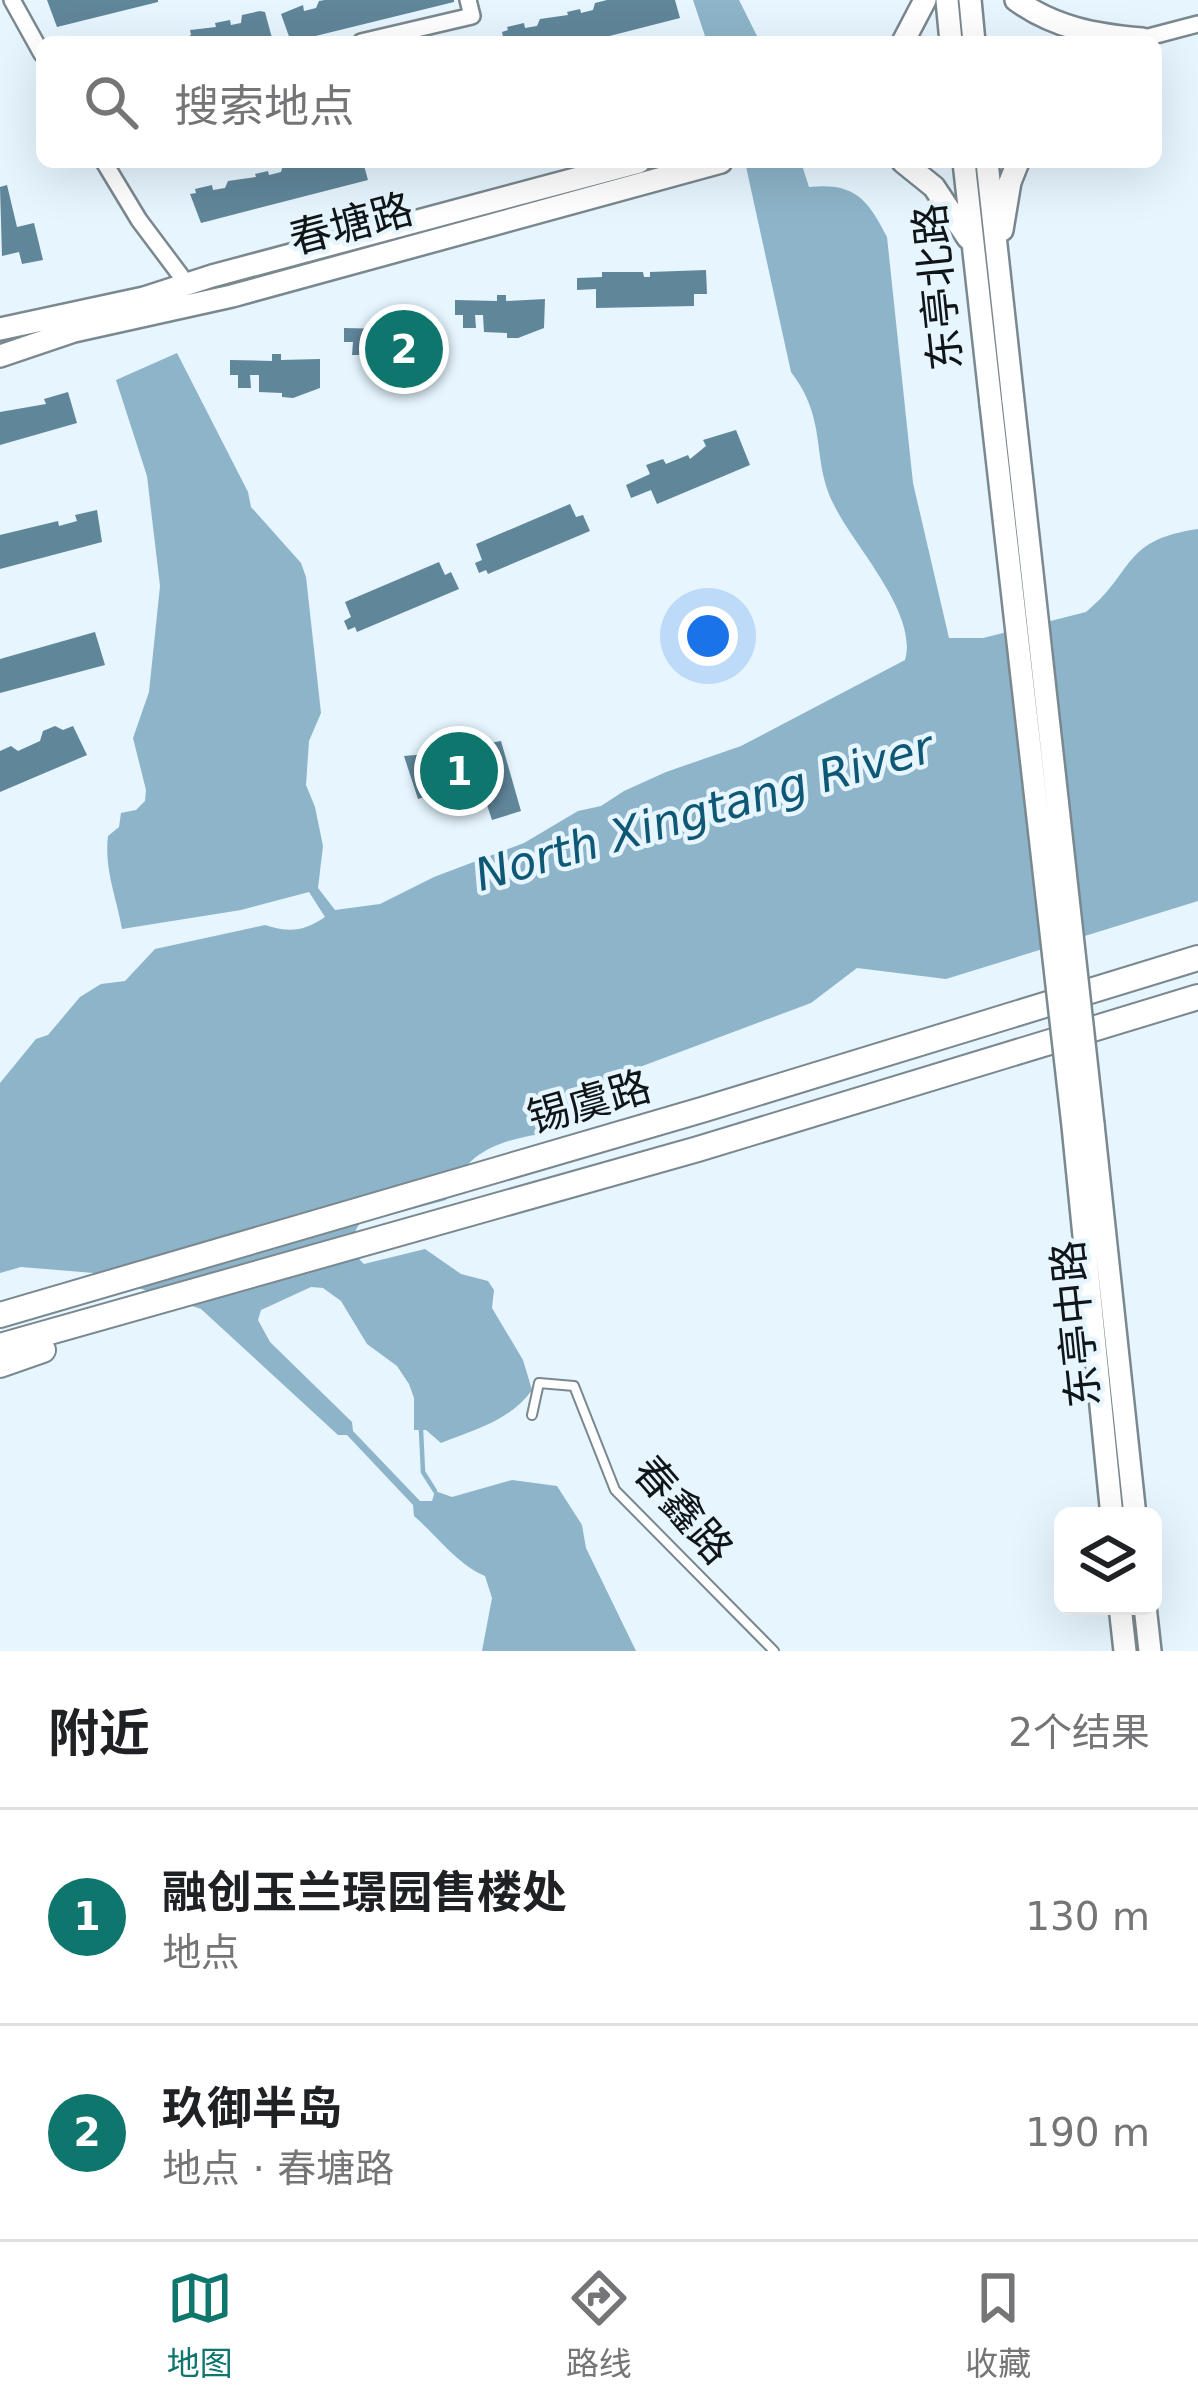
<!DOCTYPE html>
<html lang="zh">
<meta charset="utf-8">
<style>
:root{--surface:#fff;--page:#f6f6f6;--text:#202124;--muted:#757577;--line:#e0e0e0;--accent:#0f766e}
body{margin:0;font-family:"DejaVu Sans","Noto Sans SC",sans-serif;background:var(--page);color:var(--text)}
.controls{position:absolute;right:36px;bottom:36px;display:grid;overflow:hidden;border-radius:18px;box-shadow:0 12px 48px #0002}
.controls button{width:108px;height:108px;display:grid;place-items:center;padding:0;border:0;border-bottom:3px solid var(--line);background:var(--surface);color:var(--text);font:60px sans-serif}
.you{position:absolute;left:708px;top:636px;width:42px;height:42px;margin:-30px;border:9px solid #fff;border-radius:50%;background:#1a73e8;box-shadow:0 0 0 18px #1a73e833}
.badge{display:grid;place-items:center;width:78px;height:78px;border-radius:50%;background:var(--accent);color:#fff;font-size:39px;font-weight:700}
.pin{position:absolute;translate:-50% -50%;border:6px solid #fff;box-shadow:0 3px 12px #0006}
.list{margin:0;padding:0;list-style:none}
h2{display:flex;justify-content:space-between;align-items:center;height:156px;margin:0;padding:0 48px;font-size:51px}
h2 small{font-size:39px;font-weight:400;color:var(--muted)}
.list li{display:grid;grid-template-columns:78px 1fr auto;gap:36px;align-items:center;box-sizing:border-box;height:216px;padding:0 48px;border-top:3px solid var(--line)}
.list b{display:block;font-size:45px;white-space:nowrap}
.list p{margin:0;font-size:39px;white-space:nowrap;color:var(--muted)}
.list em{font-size:39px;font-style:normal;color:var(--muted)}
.icon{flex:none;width:66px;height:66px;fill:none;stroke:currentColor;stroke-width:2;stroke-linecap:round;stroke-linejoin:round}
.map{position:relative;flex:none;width:1198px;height:1651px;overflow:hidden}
.search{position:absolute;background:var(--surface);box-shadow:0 12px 48px #0002;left:36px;right:36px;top:36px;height:132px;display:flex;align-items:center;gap:30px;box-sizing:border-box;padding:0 42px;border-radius:18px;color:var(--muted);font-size:45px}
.sheet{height:588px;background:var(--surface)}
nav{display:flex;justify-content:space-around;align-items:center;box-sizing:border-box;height:168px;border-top:3px solid var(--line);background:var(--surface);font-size:33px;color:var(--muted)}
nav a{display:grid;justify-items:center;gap:6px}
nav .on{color:var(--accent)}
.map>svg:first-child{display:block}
.water{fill:#8db4c9}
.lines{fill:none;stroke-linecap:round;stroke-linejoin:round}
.stream{stroke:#8db4c9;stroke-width:4.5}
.building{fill:#60869a}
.service-casing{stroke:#7a888f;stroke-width:12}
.minor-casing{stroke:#7a888f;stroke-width:20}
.tertiary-casing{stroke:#7a888f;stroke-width:26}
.secondary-casing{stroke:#7a888f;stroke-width:26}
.primary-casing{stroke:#7a888f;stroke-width:28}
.service{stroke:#fff;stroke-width:8}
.minor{stroke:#fff;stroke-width:15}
.tertiary{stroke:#fff;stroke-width:21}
.secondary{stroke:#fff;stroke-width:21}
.primary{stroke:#fff;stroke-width:24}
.secondary-bridge-casing{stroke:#7a888f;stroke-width:26;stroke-linecap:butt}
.secondary-bridge{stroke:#fff;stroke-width:21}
.labels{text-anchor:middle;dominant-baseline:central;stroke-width:9;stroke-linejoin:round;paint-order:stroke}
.street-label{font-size:42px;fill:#101518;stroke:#e6f5fe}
.water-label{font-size:45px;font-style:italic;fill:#0e5775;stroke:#e6f5fe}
</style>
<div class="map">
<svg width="1198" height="1651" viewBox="0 0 1198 1651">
<rect width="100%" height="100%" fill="#e6f5fe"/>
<path class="water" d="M693 0H739L760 42H707Z
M745 162H801L809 187C854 182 868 199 887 237L913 483 949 638H983L1086 612C1135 572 1121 540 1198 529V901L946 979 857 968 811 1003 613 1077 574 1100 547 1133C498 1140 464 1152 446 1200L360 1223C349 1238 351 1252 364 1264L425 1249 461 1274 488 1281 494 1290 492 1308 523 1360 532 1390C511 1420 474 1430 441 1443L426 1430H414V1398L409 1384 397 1366 367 1344 341 1301 323 1288 311 1287 261 1310 258 1320 270 1342 352 1422 353 1431 420 1501H432L435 1491 452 1497 512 1480 557 1486 582 1525 586 1548 636 1651H482L492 1598 485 1576C458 1565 437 1536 414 1516L413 1505 347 1435H338L201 1309 94 1273 21 1267 0 1273V1083L36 1039 48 1035 80 997 101 984 125 981 155 949 265 925C289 933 305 931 325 917L309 892 241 910 122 929C116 896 104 869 108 836L119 827 121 813 136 810 145 801 146 790 133 738 149 692 160 586 147 476 116 380 177 353 248 492 251 507 301 563 306 577 321 713 309 741 306 785 315 807 323 846 318 888 335 910 380 904 434 877 524 843 578 811 601 806 624 791 666 772 741 746 905 660C919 613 852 544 833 503 811 457 828 420 791 372Z"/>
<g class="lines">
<path class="stream" d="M421 1430 423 1472 435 1491"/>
</g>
<path class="building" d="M47 0H158V2L57 27Z
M325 0H454V2L291 42 281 14 303 5 304 11 316 8 319 1Z
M607 0H675L680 18 586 42H504L502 32 508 30 507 27 524 23 525 28 537 26 540 19 568 15 567 12 580 9 581 13 593 10 595 3Z
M260 11 265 12 273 42H177L191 35 190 30 216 27 215 23 230 20 231 25 241 23 242 15Z
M296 162H363L368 180 201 223 190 194 196 193 195 189 212 185 213 190 225 188 228 181 256 177 255 174 268 171 269 175 281 172 283 165Z
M7 185 17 227 34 223 43 260 22 264 19 252 2 256 0 187Z
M706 270 707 294H694V306L596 308V289L577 290V278L602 277V272H643L644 277H650V272Z
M497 295H506V301L545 299 544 328 518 338H507V333L484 332 483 315H475L476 328H463V315H455V300L497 301Z
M386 322H395V328L435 327 434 355 407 366 396 365V360L373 359V342H365V355H352L353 342H344V328L387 329Z
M272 354H281V360L320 359V388L293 398 282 397V393L259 392V375H250L251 388H238V375H230V360L272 361Z
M68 392 77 423 0 445V412L46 404 44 399Z
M736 430 750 465 657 504 651 490 631 498 626 485 650 474 646 465 663 459 666 464 688 455 690 459 706 446 703 440Z
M570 504 576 517 583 515 590 531 488 574 486 570 479 573 475 563 482 560 476 544Z
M97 510 102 542 0 569V535L58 521 59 526 77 521 75 515Z
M439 562 445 575 451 572 459 589 357 632 355 627 348 630 344 621 351 617 345 602Z
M95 632 105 665 0 693V659Z
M55 726 63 730 73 726 87 755 0 792V751L11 746 18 751 40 741 43 731Z
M501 741 521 811 492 820 479 781 418 799 404 756 462 751 466 761 475 758 473 746Z"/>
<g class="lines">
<g class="service-casing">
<path id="service" d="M532 1415 539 1383 574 1386 615 1490 774 1651"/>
</g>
<g class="minor-casing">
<path id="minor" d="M12 0 42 54
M1137 40 1198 24
M361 42 472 16 468 0
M104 162 139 220 187 284"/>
</g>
<g class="tertiary-casing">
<path id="tertiary" d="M0 329 144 298 212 276 639 162
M0 356 74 331 232 296 721 162"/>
</g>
<g class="secondary-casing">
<path id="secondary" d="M947 0 951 42
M970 0 974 42
M1016 0C1055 28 1096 35 1142 39
M903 42 925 0
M903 162 934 187 968 238
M964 162 991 404
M987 162 1013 401
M1002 230 1010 182 1018 162
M1093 1124 1135 1516
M1073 1126 1112 1516
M1120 1606 1125 1651
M1145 1606 1150 1651"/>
</g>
<g class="primary-casing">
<path id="primary" d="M0 1315 705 1109 1198 958
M0 1346 698 1149 1198 997
M0 1365 43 1350"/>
</g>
<use href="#service" class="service"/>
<use href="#minor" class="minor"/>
<use href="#tertiary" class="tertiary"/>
<use href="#secondary" class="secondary"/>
<use href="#primary" class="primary"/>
<g class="secondary-bridge-casing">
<path id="secondary-bridge" d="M1013 401 1093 1124
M991 404 1073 1126"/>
</g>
<use href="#secondary-bridge" class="secondary-bridge"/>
</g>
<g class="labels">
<g class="street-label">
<text transform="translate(351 224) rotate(-15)">春塘路</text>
<text transform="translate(938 287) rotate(-96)">东亭北路</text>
<text transform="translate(589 1102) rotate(-16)">锡虞路</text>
<text transform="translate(1076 1324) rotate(-96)">东亭中路</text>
<text transform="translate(683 1510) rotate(49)">春鑫路</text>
</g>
<g class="water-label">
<text transform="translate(704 811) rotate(-16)">North Xingtang River</text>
</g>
</g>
</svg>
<div class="controls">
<button><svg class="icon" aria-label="layers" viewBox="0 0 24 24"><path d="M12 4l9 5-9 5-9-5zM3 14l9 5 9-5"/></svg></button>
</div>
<div class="you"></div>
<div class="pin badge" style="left:459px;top:771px">1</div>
<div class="pin badge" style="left:404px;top:349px">2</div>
<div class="search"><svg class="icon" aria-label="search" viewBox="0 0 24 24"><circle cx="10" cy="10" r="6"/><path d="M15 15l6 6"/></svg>搜索地点</div>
</div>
<section class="sheet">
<h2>附近<small>2个结果</small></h2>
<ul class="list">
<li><span class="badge">1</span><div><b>融创玉兰璟园售楼处</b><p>地点</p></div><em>130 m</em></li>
<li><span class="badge">2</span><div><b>玖御半岛</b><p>地点 · 春塘路</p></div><em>190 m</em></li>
</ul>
</section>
<nav>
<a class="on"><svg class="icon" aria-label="map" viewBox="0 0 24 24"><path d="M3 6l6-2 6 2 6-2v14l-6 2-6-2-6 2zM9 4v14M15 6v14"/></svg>地图</a>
<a><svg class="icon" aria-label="directions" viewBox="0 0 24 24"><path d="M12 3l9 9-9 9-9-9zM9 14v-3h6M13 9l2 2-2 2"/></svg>路线</a>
<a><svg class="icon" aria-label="saved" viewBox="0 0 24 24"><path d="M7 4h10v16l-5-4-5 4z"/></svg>收藏</a>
</nav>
